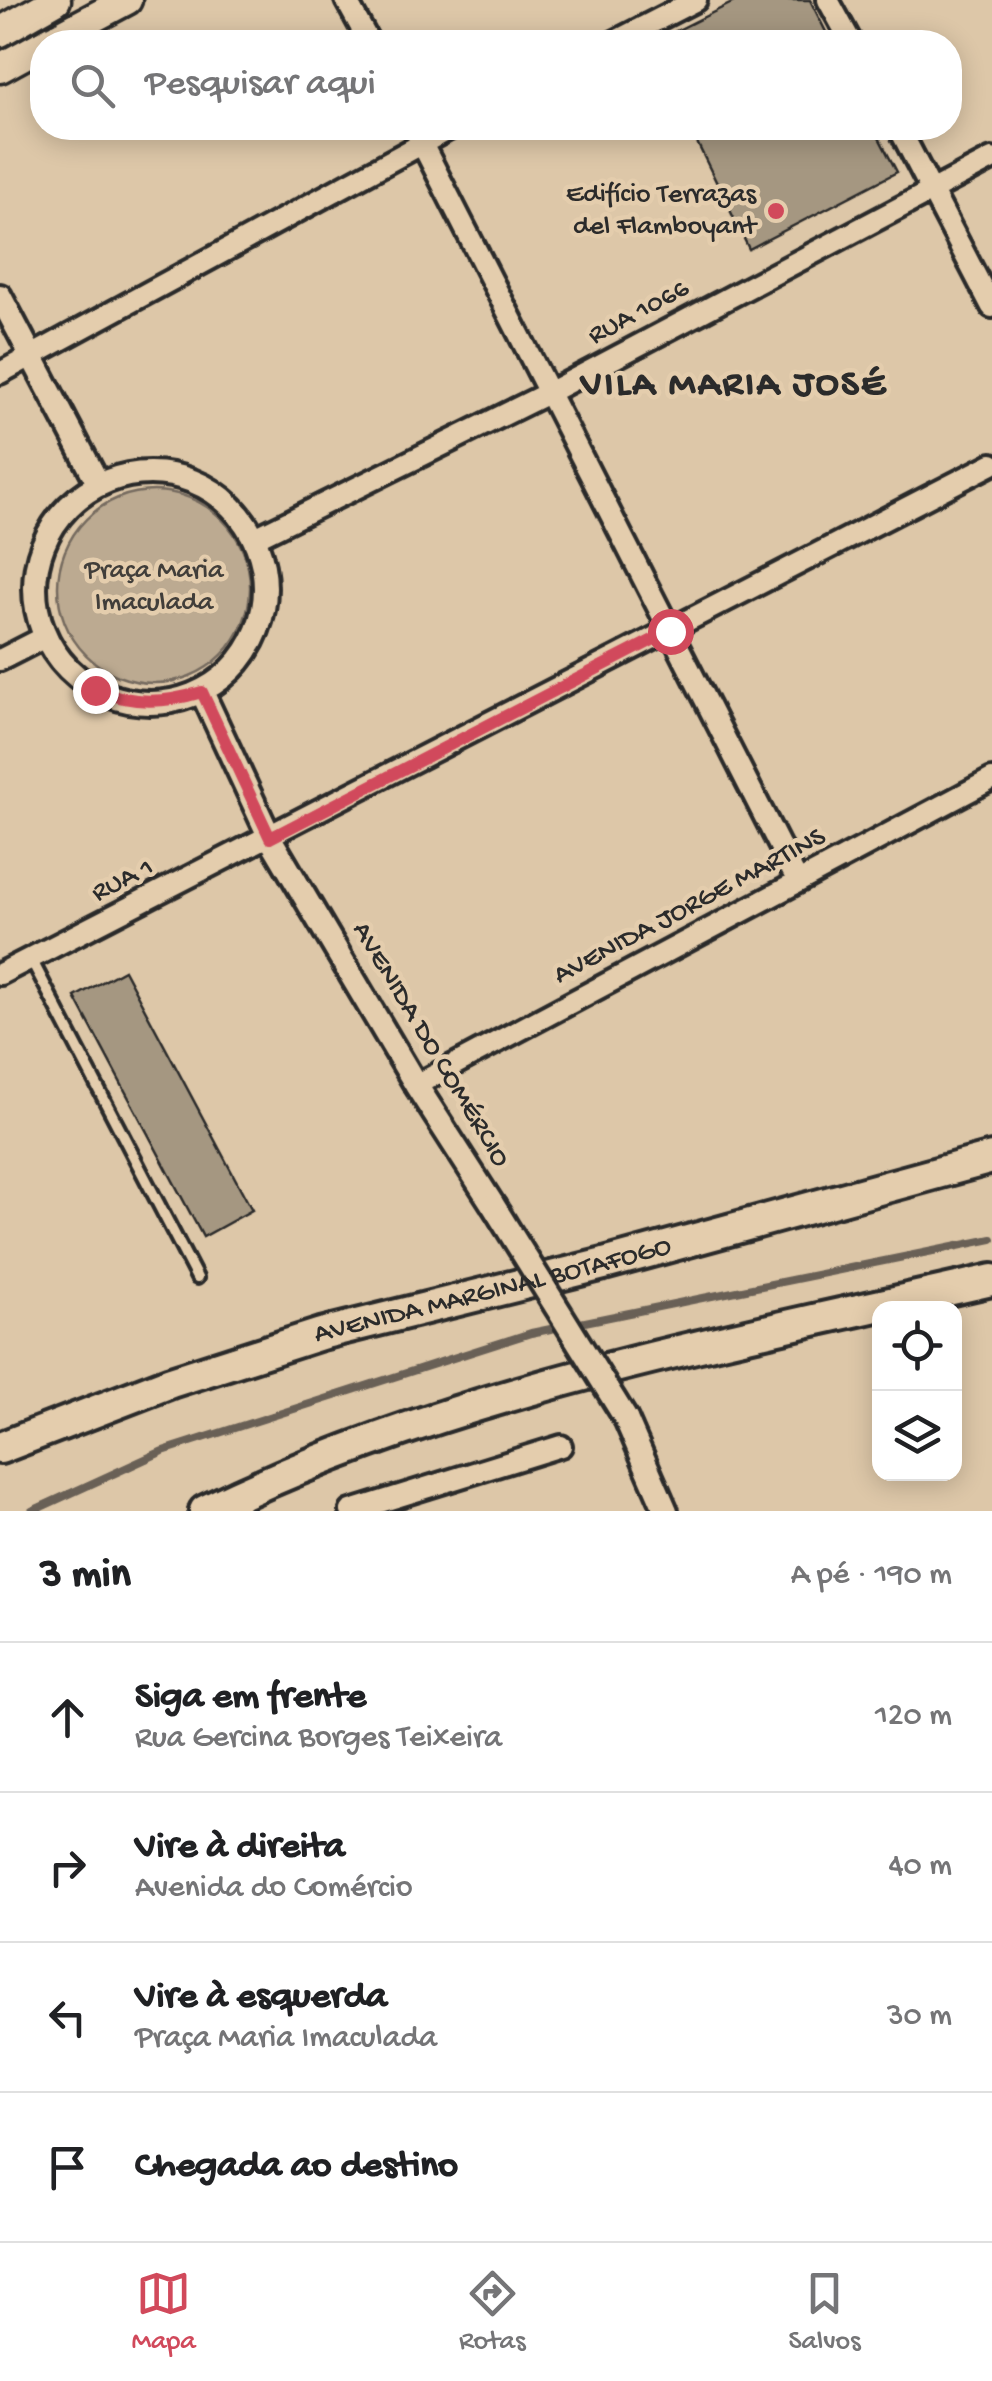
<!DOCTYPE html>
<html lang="pt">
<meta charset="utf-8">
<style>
:root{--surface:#fff;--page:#f6f6f6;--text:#202124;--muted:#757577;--line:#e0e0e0;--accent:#d1495b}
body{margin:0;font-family:"Gochi Hand",sans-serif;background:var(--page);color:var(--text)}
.controls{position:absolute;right:30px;bottom:30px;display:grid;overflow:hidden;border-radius:20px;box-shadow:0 5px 25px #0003}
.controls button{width:90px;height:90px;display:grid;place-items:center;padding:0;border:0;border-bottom:2px solid var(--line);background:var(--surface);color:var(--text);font:50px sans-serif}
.stop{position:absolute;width:30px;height:30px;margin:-22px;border:8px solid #d1495b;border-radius:50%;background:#fff}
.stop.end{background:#d1495b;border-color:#fff;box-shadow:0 2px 10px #0008}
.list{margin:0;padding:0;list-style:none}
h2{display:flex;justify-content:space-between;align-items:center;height:130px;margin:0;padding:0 40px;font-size:42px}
h2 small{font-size:32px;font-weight:400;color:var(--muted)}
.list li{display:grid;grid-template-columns:65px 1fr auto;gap:30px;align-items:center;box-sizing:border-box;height:150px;padding:0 40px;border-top:2px solid var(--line)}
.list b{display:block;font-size:38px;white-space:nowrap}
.list p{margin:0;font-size:32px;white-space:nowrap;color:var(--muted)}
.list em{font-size:32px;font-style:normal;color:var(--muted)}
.icon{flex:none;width:55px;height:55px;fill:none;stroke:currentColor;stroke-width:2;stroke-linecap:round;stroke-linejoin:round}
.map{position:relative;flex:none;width:992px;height:1511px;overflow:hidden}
.search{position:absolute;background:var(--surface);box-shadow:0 5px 25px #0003;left:30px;right:30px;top:30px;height:110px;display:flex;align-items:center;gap:25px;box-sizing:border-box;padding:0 35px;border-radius:40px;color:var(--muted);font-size:38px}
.sheet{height:730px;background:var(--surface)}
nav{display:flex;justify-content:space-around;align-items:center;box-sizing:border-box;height:140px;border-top:2px solid var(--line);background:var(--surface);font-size:28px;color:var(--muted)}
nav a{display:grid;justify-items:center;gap:5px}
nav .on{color:var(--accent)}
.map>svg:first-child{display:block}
.green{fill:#bcaa91;stroke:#746a5e;stroke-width:2.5}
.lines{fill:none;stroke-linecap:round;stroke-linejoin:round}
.stream{stroke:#696056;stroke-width:8}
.building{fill:#a59781;stroke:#2b2b2b;stroke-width:2.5}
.service-casing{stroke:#2b2b2b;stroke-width:18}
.minor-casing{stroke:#2b2b2b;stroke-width:28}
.tertiary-casing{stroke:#2b2b2b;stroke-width:30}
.secondary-casing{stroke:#2b2b2b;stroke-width:35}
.primary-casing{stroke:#2b2b2b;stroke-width:38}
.service{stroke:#e4cdad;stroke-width:10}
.minor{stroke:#e4cdad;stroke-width:20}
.tertiary{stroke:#e4cdad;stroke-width:22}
.secondary{stroke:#e4cdad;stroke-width:28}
.primary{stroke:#e4cdad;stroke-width:30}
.tertiary-bridge-casing{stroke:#2b2b2b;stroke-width:30;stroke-linecap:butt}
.tertiary-bridge{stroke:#e4cdad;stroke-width:22}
.route{stroke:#d1495b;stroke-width:12}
.poi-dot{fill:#d1495b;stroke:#e4cdad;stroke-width:4}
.labels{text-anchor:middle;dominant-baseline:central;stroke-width:9;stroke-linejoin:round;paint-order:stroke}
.poi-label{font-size:28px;fill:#2b2b2b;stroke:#e4cdad;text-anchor:end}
.street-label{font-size:28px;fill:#2b2b2b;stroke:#e4cdad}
.park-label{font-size:28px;fill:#413e3a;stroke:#e4cdad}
.district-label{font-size:38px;font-weight:bold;letter-spacing:2.5px;fill:#2b2b2b;stroke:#e4cdad}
</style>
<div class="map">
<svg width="992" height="1511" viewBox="0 0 992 1511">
<rect width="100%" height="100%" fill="#ddc7a8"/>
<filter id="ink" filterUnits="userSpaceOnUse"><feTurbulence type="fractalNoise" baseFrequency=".01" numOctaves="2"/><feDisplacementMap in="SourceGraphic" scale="20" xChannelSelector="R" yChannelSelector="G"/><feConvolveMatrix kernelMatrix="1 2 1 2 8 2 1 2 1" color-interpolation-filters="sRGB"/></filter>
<g filter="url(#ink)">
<path class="green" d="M58 587a96 96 0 1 1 192 0a96 96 0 1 1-192 0Z"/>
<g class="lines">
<path class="stream" d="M32 1511 163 1451 531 1333 992 1239"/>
</g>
<path class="building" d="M738 0H810L831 42H654Z
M690 128H874L897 172 749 249Z
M124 970 252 1210 203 1237 75 997Z"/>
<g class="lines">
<g class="service-casing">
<path id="service" d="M31 959 197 1278"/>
</g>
<g class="minor-casing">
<path id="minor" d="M346 0 369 42
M828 0 851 42
M614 42 696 0
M414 128 797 880
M899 128 992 307
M0 373 451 128
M255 538 550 392 992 159
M0 660 45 637
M0 974 992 464
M416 1085 992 779
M351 1511 561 1446"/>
</g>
<g class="tertiary-casing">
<path id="tertiary" d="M0 296 98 483
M35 588a115 115 0 1 1 230 0a115 115 0 1 1-230 0Z
M202 692 270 838 416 1085 493 1205
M626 1419 666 1511"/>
</g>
<g class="secondary-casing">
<path id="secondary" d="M0 32 56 0
M48 42 127 0
M0 68 42 45"/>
</g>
<g class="primary-casing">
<g id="primary">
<path id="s1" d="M0 1448 171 1382 321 1334 604 1264 992 1158"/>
<path d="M205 1511C451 1390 727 1341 992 1280"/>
</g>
</g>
<use href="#service" class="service"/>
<use href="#minor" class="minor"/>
<use href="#tertiary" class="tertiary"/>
<use href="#secondary" class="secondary"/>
<use href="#primary" class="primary"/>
<g class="tertiary-bridge-casing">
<path id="tertiary-bridge" d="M493 1205 626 1419"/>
</g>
<use href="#tertiary-bridge" class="tertiary-bridge"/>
</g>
</g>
<g class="lines" filter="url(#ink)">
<path class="route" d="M95 690C135 704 162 704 202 692L270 838 670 631"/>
</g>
<circle class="poi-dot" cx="776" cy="211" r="10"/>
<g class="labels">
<g class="poi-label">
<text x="756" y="195">Edifício Terrazas<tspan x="756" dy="32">del Flamboyant</tspan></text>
</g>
<g class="street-label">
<text transform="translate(639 313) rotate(-28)">RUA 1066</text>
<text transform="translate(123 881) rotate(-27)">RUA 1</text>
<text transform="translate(690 907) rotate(-28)">AVENIDA JORGE MARTINS</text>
<text transform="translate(430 1045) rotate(59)">AVENIDA DO COMÉRCIO</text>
<text stroke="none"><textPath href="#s1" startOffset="518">AVENIDA MARGINAL BOTAFOGO</textPath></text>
</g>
<g class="park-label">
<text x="154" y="571">Praça Maria<tspan x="154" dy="32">Imaculada</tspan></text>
</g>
<g class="district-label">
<text x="734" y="386">VILA MARIA JOSÉ</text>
</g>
</g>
</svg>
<div class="controls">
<button><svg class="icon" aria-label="locate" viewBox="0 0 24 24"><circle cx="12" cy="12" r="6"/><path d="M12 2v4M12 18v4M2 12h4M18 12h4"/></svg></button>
<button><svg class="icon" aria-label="layers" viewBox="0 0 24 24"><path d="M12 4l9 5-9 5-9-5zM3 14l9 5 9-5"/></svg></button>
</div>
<div class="stop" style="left:670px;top:631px"></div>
<div class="stop end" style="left:95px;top:690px"></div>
<div class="search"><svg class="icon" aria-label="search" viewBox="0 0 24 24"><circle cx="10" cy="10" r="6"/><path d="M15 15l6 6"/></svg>Pesquisar aqui</div>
</div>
<section class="sheet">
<h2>3 min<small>A pé · 190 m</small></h2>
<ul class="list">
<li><svg class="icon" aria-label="ahead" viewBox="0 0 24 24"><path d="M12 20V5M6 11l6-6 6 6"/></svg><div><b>Siga em frente</b><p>Rua Gercina Borges Teixeira</p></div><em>120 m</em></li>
<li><svg class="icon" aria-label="right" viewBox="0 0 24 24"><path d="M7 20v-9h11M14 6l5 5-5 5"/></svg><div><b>Vire à direita</b><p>Avenida do Comércio</p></div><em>40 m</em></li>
<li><svg class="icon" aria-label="left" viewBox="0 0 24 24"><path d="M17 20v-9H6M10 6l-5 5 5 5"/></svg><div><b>Vire à esquerda</b><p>Praça Maria Imaculada</p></div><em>30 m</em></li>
<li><svg class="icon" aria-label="arrive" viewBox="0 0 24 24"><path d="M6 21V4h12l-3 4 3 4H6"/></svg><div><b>Chegada ao destino</b></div></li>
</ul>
</section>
<nav>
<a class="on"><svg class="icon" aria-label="map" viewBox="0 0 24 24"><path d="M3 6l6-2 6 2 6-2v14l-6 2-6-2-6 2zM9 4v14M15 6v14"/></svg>Mapa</a>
<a><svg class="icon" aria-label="directions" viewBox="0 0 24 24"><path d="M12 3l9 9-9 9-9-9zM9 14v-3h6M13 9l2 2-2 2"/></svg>Rotas</a>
<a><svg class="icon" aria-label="saved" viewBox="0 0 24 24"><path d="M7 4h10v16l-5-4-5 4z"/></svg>Salvos</a>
</nav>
